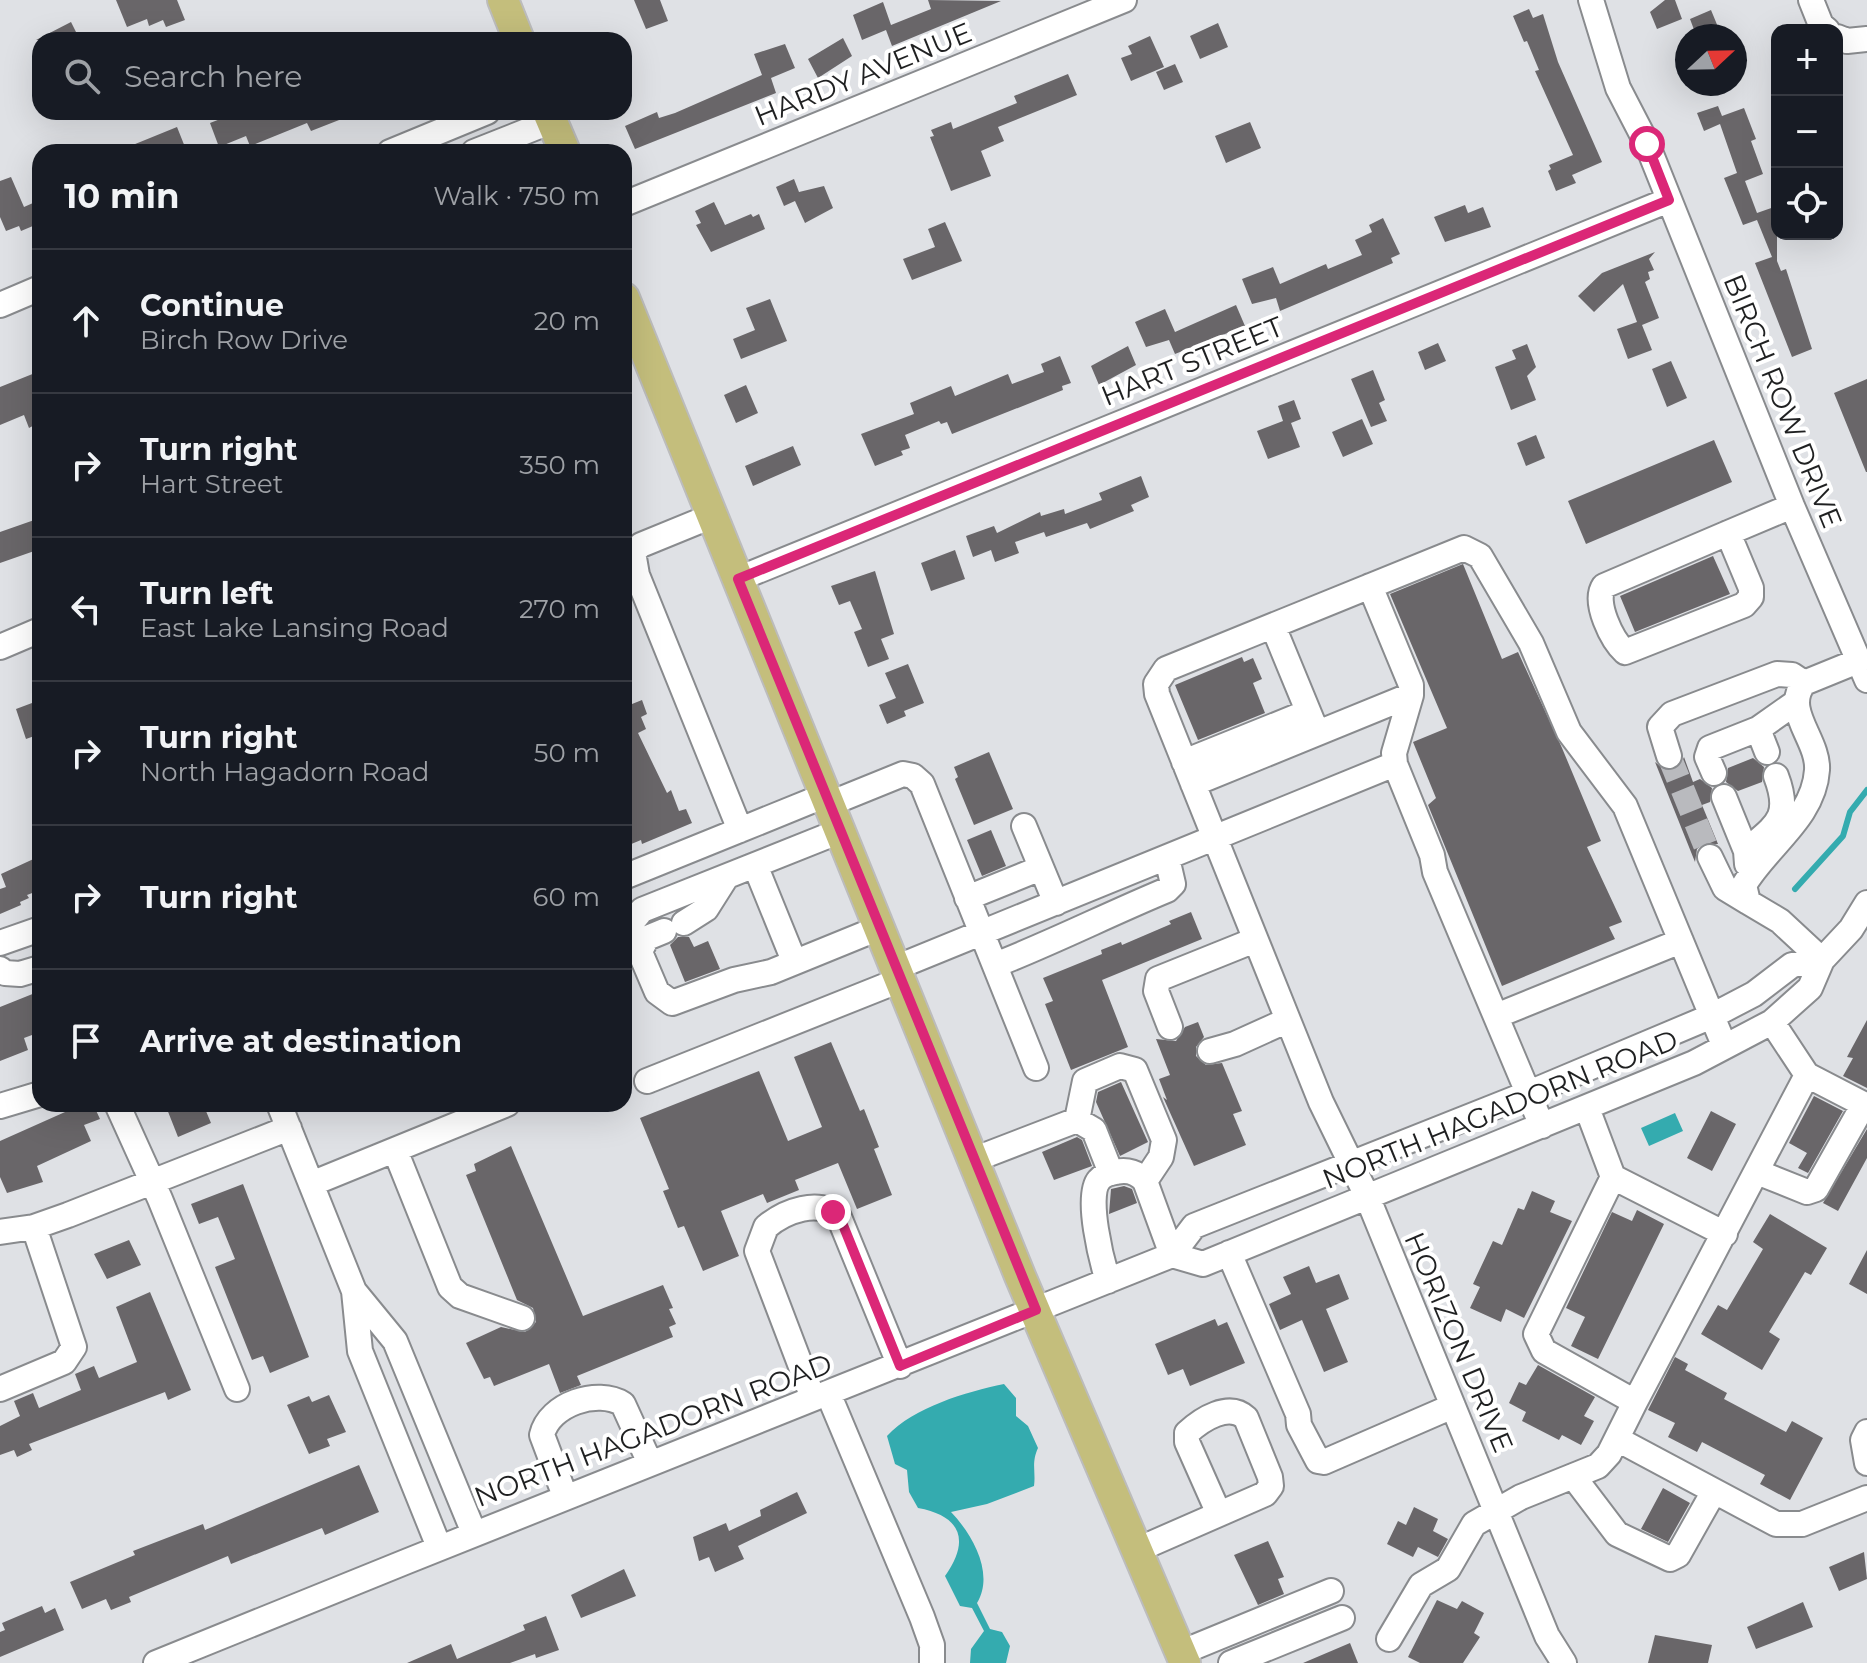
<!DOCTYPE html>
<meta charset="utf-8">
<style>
:root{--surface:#171b24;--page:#20242c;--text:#f1f3f6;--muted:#9ea1a6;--line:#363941}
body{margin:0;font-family:Montserrat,sans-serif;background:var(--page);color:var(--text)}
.controls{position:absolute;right:24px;top:24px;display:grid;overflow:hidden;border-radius:16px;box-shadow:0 8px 32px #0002}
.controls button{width:72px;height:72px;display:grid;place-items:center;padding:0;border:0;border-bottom:2px solid var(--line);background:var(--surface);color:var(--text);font:40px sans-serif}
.compass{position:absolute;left:1675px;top:24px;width:72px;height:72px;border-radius:50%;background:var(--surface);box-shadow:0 8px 32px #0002;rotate:68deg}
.stop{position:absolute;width:24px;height:24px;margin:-18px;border:6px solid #db2777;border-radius:50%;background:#fff}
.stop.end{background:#db2777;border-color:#fff;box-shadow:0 2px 8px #0008}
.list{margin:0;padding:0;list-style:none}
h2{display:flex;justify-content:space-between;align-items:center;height:104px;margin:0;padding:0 32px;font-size:34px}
h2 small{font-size:26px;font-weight:400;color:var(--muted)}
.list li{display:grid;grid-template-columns:52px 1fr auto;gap:24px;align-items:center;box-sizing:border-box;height:144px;padding:0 32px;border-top:2px solid var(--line)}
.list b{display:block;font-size:30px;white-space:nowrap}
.list p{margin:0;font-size:26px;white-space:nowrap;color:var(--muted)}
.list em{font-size:26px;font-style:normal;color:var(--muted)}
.icon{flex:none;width:44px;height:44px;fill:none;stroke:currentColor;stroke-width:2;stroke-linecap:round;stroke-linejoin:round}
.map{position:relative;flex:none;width:1867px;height:1663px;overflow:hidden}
.search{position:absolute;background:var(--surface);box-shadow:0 8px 32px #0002;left:32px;top:32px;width:600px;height:88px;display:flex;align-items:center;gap:20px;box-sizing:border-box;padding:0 28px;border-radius:24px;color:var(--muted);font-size:30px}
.panel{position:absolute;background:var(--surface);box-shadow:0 8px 32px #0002;left:32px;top:144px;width:600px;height:968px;border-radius:24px}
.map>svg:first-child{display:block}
.water{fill:#34abaf}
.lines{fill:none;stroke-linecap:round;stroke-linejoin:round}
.stream{stroke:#34abaf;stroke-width:6}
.building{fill:#696669}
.minor-tunnel{stroke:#b9babe;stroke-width:24;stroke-dasharray:24 12;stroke-linecap:butt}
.minor-casing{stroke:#898b8e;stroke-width:28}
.major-casing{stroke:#bcbcbc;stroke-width:34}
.minor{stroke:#fff;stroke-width:24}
.major{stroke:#c4be7c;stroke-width:30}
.route{stroke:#db2777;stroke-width:10}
.labels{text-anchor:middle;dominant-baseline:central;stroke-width:8;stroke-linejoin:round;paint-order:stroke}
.street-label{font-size:28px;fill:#1f2021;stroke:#fff}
</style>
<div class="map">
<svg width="1867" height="1663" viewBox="0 0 1867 1663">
<rect width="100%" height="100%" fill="#dfe1e5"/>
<path class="water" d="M1675 1113 1683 1131 1649 1146 1641 1128Z
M1004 1384 1016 1398V1416L1028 1426 1038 1448C1031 1463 1036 1472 1034 1486L987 1504 951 1512C972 1534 995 1573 977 1603L990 1629 1002 1632 1010 1646 1006 1663H970L971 1649 984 1631 972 1608 960 1606 945 1576C970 1541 962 1516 918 1508L909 1492 907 1470 895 1464 887 1436C914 1407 966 1392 1004 1384Z"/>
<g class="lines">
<path class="stream" d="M1795 889 1843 836 1850 812 1867 790"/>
</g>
<path class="building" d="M116 0H177L185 20 166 27 163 20 149 26 147 19 127 27Z
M634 0H660L668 21 646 29Z
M928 0 1001 1 892 46 886 30 862 40 853 15 883 2 891 25 931 9Z
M1665 0H1675L1682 19 1657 29 1650 12Z
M1529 9 1533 18 1543 14 1558 62 1602 162 1572 175 1576 183 1556 191 1548 171 1551 169 1549 165 1573 155 1535 71 1539 70 1527 41 1524 42 1513 16Z
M1711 10 1718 27 1696 35 1690 19Z
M71 22 80 40H36Z
M1218 23 1228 47 1200 59 1190 36Z
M1150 36 1164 67 1131 81 1121 58 1132 54 1128 46Z
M843 38 852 56 818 78 808 59Z
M785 44 795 68 771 78 776 93 635 149 625 126 657 112 659 118 675 113 762 75 754 54Z
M1175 64 1183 82 1164 90 1156 72Z
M1068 74 1077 95 998 127 1004 141 981 151 991 176 951 191 930 137 934 136 931 130 951 122 953 129 1017 103 1014 96Z
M1718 106 1722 116 1744 108 1756 139 1751 141 1763 174 1745 181 1757 213 1777 206V261L1781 271 1786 269 1812 349 1792 357 1755 263 1772 257 1757 220 1743 225 1724 178 1737 173 1720 124 1704 131 1697 113Z
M226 112H357V113L311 131 307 123 250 146 246 136 219 147 210 123 228 116Z
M1250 122 1261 148 1226 163 1215 136Z
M177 127 187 152H118V151Z
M11 177 24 207 33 203 40 220V223L21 231 19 226 6 231 0 217V181Z
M794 179 799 192 824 186 833 208 805 223 795 201 784 206 776 187Z
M714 202 725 225 751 214 753 217 759 214 765 229 711 252 696 225 701 223 695 211Z
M1465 205 1468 213 1483 207 1491 227 1445 242 1434 217Z
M1383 218 1400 254 1391 258 1393 263 1280 311 1276 298 1252 304 1242 279 1273 267 1280 284 1326 264 1328 269 1362 255 1355 240 1372 232 1369 225Z
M945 222 962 261 912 280 903 259 935 247 928 229Z
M1655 252 1649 259 1654 270 1648 272 1650 279 1645 282 1659 318 1642 325 1652 350 1628 359 1617 329 1637 322 1623 284 1594 312 1578 296 1602 273Z
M770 299 787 341 741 359 733 339 755 330 746 308Z
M1236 305 1245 326 1175 354 1169 340 1146 347 1135 322 1165 309 1175 332Z
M1438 343 1446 361 1425 370 1418 352Z
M1527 344 1536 367 1527 376 1536 400 1511 410 1495 367 1516 359 1512 350Z
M1128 346 1136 365 1099 385 1091 366Z
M1060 356 1071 383 1062 386 1063 390 952 434 947 422 941 424 939 421 905 435 910 448 901 451 903 455 875 466 861 434 914 414 910 403 951 386 955 396 1008 374 1012 384 1044 372 1041 364Z
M1671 361 1687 398 1667 407 1652 369Z
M1373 370 1385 400 1379 403 1387 421 1371 427 1351 379Z
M40 371V422L29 428 24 415 0 425V387Z
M1867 379V472H1866L1834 393Z
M746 385 758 413 736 423 724 395Z
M1294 400 1301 419 1291 423 1300 447 1268 459 1257 431 1283 421 1278 406Z
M1362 419 1373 444 1343 457 1332 432Z
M1536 435 1545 458 1526 466 1517 443Z
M1714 440 1732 482 1586 544 1568 501Z
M793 446 801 465 753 486 745 466Z
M1141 476 1149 497 1131 505 1134 511 1090 529 1087 523 1046 537 1044 532 1015 542 1019 553 995 562 991 550 973 557 966 536 994 526 997 533 1040 512 1041 516 1064 509 1065 514 1102 500 1099 493Z
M40 518V549L0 563V532Z
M955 550 965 579 931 591 921 563Z
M1713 556 1730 594 1635 632 1620 596Z
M1463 564 1502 659 1518 652 1562 748 1601 841 1587 847 1622 922 1609 927 1615 939 1502 986 1428 805 1436 798 1413 742 1447 728 1390 594Z
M875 571 894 634 881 639 889 659 868 667 854 632 862 629 850 601 839 605 831 586Z
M1242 657 1244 662 1253 658 1262 679 1253 683 1265 713 1198 740 1175 685Z
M908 664 924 703 904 711 906 716 887 724 879 705 896 698 885 673Z
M40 700V734L26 739 16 709Z
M642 700 647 714 641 717 646 729 638 733 667 793 671 790 679 811 686 809 692 823 642 844 641 840 624 847V701L627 706Z
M989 752 1013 809 974 825 955 779 958 777 954 767Z
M1684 757 1693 782 1700 779 1712 788 1710 802 1702 805 1718 844H1703L1697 849 1695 862 1655 762 1665 770H1673L1680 766Z
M1753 758 1764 767 1762 782 1738 791 1726 782 1728 768Z
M991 830 1006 866 982 876 967 840Z
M40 856V890L27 895 29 898 20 902 21 905 0 914V889L6 887 1 874Z
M1191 912 1202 939 1102 980 1128 1047 1071 1070 1045 1004 1053 1001 1043 978 1102 954 1101 950 1121 942 1122 945 1171 924 1169 921Z
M678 937H689L694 947 708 941 720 969 685 982 670 945Z
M40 991V1032L24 1038 28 1050 0 1061V1007Z
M1867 1020V1088L1843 1076 1853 1058 1847 1057Z
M1198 1022 1204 1037 1196 1047V1056L1206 1065 1222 1063 1242 1111 1233 1114 1246 1145 1194 1166 1163 1097 1167 1100 1159 1079 1170 1075 1156 1039 1176 1041 1185 1027Z
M831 1042 860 1111 864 1109 879 1147 874 1149 892 1195 857 1209 838 1163 795 1180 799 1190 767 1203 763 1194 721 1211 739 1256 703 1271 684 1226 678 1228 663 1191 669 1189 640 1118 759 1071 788 1141 822 1127 794 1057Z
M1121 1082 1148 1142 1120 1156 1096 1102 1098 1092Z
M1814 1096 1843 1111 1808 1173 1798 1168 1807 1153 1789 1143Z
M83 1104H93L100 1119 84 1125 91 1141 37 1166 43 1182 7 1193 0 1177V1141Z
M165 1104H203L211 1123 178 1137Z
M1711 1111 1736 1124 1712 1171 1687 1158Z
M1867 1129V1158L1838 1211 1823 1203Z
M1077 1137 1082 1140 1092 1166 1054 1180 1042 1152Z
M511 1146 583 1316 663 1285 673 1308 669 1309 676 1324 669 1327 673 1337 577 1376 581 1385 560 1393 549 1364 494 1386 490 1377 484 1379 466 1343 501 1327 525 1332 536 1322 533 1308 517 1300 466 1175 476 1171 474 1164Z
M243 1184 309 1357 270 1373 263 1356 252 1360 215 1267 235 1259 218 1217 199 1224 191 1204Z
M1124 1186 1132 1189 1137 1203 1109 1214 1111 1189Z
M1532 1191 1555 1201 1550 1212 1572 1221 1524 1318 1506 1309 1501 1322 1470 1308 1480 1287 1473 1284 1493 1241 1502 1245 1518 1208 1524 1210Z
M1637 1210 1664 1224 1598 1359 1571 1346 1585 1317 1566 1308 1612 1212 1632 1221Z
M1770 1214 1827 1248 1811 1275 1805 1272 1769 1332 1780 1339 1762 1370 1701 1334 1718 1305 1727 1310 1763 1249 1753 1242Z
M129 1240 141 1265 107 1279 94 1254Z
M1867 1250V1294L1849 1284Z
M1309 1266 1316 1283 1339 1274 1349 1299 1326 1309 1348 1362 1324 1372 1302 1320 1280 1330 1269 1304 1291 1294 1283 1277Z
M150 1292 191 1390 168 1400 165 1392 29 1444 32 1450 17 1457 14 1450 0 1455V1426L20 1416 14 1401 33 1393 39 1408 81 1390 75 1374 94 1366 99 1378 137 1362 116 1307Z
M1215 1319 1218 1326 1227 1322 1245 1363 1190 1386 1183 1369 1168 1375 1155 1344Z
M1675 1357 1688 1364 1685 1370 1727 1393 1724 1399 1786 1432 1792 1421 1823 1438 1790 1500 1760 1484 1765 1475 1702 1442 1697 1452 1668 1437 1675 1423 1648 1410Z
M1538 1365 1595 1397 1584 1416 1594 1421 1581 1445 1562 1435 1559 1440 1522 1421 1526 1412 1509 1403 1519 1382 1526 1385Z
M329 1395 346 1432 327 1439 330 1446 309 1454 287 1405 309 1396 312 1402Z
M359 1465 379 1512 325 1535 322 1528 231 1564 228 1556 129 1597 131 1602 111 1610 106 1599 82 1609 70 1582 135 1555 133 1551 203 1524 205 1530Z
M1663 1488 1690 1503 1668 1542 1641 1529Z
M797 1492 807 1513 738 1546 744 1559 715 1572 709 1557 699 1561 693 1537 726 1523 729 1531 761 1516 760 1510Z
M1414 1507 1438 1519 1433 1531 1448 1539 1438 1557 1418 1547 1413 1557 1387 1544 1398 1521 1406 1525Z
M1268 1541 1284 1577 1278 1579 1284 1594 1258 1605 1234 1555Z
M1864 1552 1867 1579 1839 1591 1829 1567Z
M624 1569 636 1596 581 1618 571 1595Z
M1437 1600 1457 1609 1462 1601 1484 1613 1474 1633 1480 1637 1463 1663H1420L1408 1657Z
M1803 1602 1813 1627 1756 1649 1747 1627Z
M42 1606 45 1613 55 1608 64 1630 0 1657V1632L5 1630 2 1623Z
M546 1616 559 1650 536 1658 535 1654 510 1663H407L451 1644 457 1659 525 1630 523 1625Z
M1655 1635 1712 1645 1708 1663H1648Z
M1350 1643 1358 1663H1303Z"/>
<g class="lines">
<path class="minor-tunnel" d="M1669 756 1710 857"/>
<g class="minor-casing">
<path id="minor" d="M1591 0 1618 88 1647 144 1792 506 1867 680
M1811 0 1821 25 1827 30
M1837 37 1847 41 1867 39
M390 152 487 112
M474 152 552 121
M624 204 1124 0
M0 305 40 288
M712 516 641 545 633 552 637 575 740 830 826 795
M1728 533 1751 588V597L1744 605 1625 652C1612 640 1593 602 1604 586L1728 533 1792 506
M738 579 1669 200
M1370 586 1411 685V695L1394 753 1395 764
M1273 626 1313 723
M0 647 40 630
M1758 729 1767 752
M1669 756 1660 727 1672 714 1777 674 1792 675 1804 683
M1184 762 1308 712
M1714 773 1707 757 1710 748 1758 729 1795 703
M1193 784 1411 695
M1724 797 1746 851 1747 864
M829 804 903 774 913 776 922 784 1036 1068
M1024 826 1056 903
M840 831 642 910 632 922 631 931 657 992 672 1003 734 980 771 972 879 928
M1746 851C1776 825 1792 818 1776 776
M1710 857 1725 888 1748 902
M755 865 794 961
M624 877 740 830
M967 898 1041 868
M684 923 706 909 725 879
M0 943 40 929
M640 951 647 938 664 931
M1822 960 1780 921 1748 902 1744 885C1767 846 1814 818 1817 770 1819 740 1782 710 1804 683L1858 661
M995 965C1054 942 1109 914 1167 890L1173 884 1167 858
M895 968 1395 764 1432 855 1435 872 1542 1126
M0 969 5 973 20 974 40 968
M1496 1016 1681 941
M1772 1022 1807 1075 1867 1106
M1170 1027 1156 991 1158 979 1255 940
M1210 1051 1235 1044 1288 1020
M647 1081 900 980
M117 1104 160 1199 237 1389
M279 1104 354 1291 360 1351 439 1547
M0 1106 40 1094
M1077 1120 1085 1081 1120 1066 1135 1070 1164 1140 1161 1157 1145 1181
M395 1150 450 1287 460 1296 522 1318
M973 1160 1077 1120 1094 1130 1111 1173
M1757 1172 1807 1192 1816 1189 1864 1104
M1613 1177 1725 1234
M311 1184 507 1104
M0 1232 34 1227 68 1215 289 1128
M1229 1253 1298 1414 1299 1425 1318 1461 1324 1462 1453 1406
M1172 1255 1203 1264 1694 1063 1772 1022 1810 988 1822 960 1851 929 1867 903
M1108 1281C1102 1262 1085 1196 1099 1180 1103 1175 1110 1173 1116 1172 1127 1169 1138 1173 1145 1181L1172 1255
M354 1291 395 1341 474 1533
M0 1389 64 1362 74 1347 34 1227
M828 1393 922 1617 932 1645V1663
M813 1398 757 1251 766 1227C785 1211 819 1198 839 1217L900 1366
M1635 1402 1807 1075
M1867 1432 1863 1440 1867 1463
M1617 1439 1776 1524H1802L1867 1498
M1573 1476 1617 1534 1670 1559 1678 1555 1713 1493
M565 1496 542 1435C549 1404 598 1388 623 1404L649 1461
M1137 1550 1265 1494 1271 1486 1270 1477 1246 1418C1229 1402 1202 1419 1187 1433V1442L1219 1514
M1389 1639 1421 1585 1448 1569 1474 1524 1521 1497 1598 1466 1609 1454 1635 1402 1544 1351 1536 1334 1613 1177 1587 1108
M1180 1653 1331 1591
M156 1663C494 1525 834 1391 1172 1255L1194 1226 1529 1093 1712 1016 1754 994 1792 965 1822 960
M1231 1663 1342 1618
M1564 1663 1547 1636 1367 1196 1321 1102 1157 694 1156 684 1166 669 1464 548 1480 556 1531 643 1569 732 1625 806 1724 1045"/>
</g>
<g class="major-casing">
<path id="major" d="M503 0 519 40
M548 112 565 152
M624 298 1020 1276 1185 1663"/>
</g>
<use href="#minor" class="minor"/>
<use href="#major" class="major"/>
</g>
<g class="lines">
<path class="route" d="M833 1212 843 1225 900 1366 1036 1310 738 579 1669 200 1647 144"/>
</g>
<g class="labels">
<g class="street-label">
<text transform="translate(863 74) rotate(-22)">HARDY AVENUE</text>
<text transform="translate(1192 361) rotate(-22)">HART STREET</text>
<text transform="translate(1783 401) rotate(68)">BIRCH ROW DRIVE</text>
<text transform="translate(1500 1109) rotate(-22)">NORTH HAGADORN ROAD</text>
<text transform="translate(1459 1342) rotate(67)">HORIZON DRIVE</text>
<text transform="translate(653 1430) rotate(-21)">NORTH HAGADORN ROAD</text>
</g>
</g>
</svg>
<div class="controls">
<button>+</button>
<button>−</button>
<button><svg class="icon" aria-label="locate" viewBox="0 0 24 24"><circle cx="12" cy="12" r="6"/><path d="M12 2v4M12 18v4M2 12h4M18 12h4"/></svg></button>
</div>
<svg class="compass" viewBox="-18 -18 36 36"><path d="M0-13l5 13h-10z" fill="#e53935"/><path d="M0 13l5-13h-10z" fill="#9ea1a6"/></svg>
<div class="stop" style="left:1647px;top:144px"></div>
<div class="stop end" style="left:833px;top:1212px"></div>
<div class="search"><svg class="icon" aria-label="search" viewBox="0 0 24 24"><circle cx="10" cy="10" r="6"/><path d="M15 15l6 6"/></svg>Search here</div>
<section class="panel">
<h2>10 min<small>Walk · 750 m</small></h2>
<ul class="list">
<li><svg class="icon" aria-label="ahead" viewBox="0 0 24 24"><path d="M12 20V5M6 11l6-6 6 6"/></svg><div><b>Continue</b><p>Birch Row Drive</p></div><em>20 m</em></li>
<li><svg class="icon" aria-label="right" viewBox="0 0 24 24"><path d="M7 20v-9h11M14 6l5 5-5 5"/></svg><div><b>Turn right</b><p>Hart Street</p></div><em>350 m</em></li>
<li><svg class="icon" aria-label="left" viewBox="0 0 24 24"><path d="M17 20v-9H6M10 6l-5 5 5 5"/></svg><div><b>Turn left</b><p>East Lake Lansing Road</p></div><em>270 m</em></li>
<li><svg class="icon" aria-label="right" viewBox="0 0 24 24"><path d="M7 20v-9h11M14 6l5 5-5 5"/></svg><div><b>Turn right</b><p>North Hagadorn Road</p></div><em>50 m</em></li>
<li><svg class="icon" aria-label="right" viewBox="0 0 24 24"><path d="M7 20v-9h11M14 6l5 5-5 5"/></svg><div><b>Turn right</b></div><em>60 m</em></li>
<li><svg class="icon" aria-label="arrive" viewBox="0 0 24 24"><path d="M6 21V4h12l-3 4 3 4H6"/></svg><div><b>Arrive at destination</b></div></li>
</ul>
</section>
</div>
